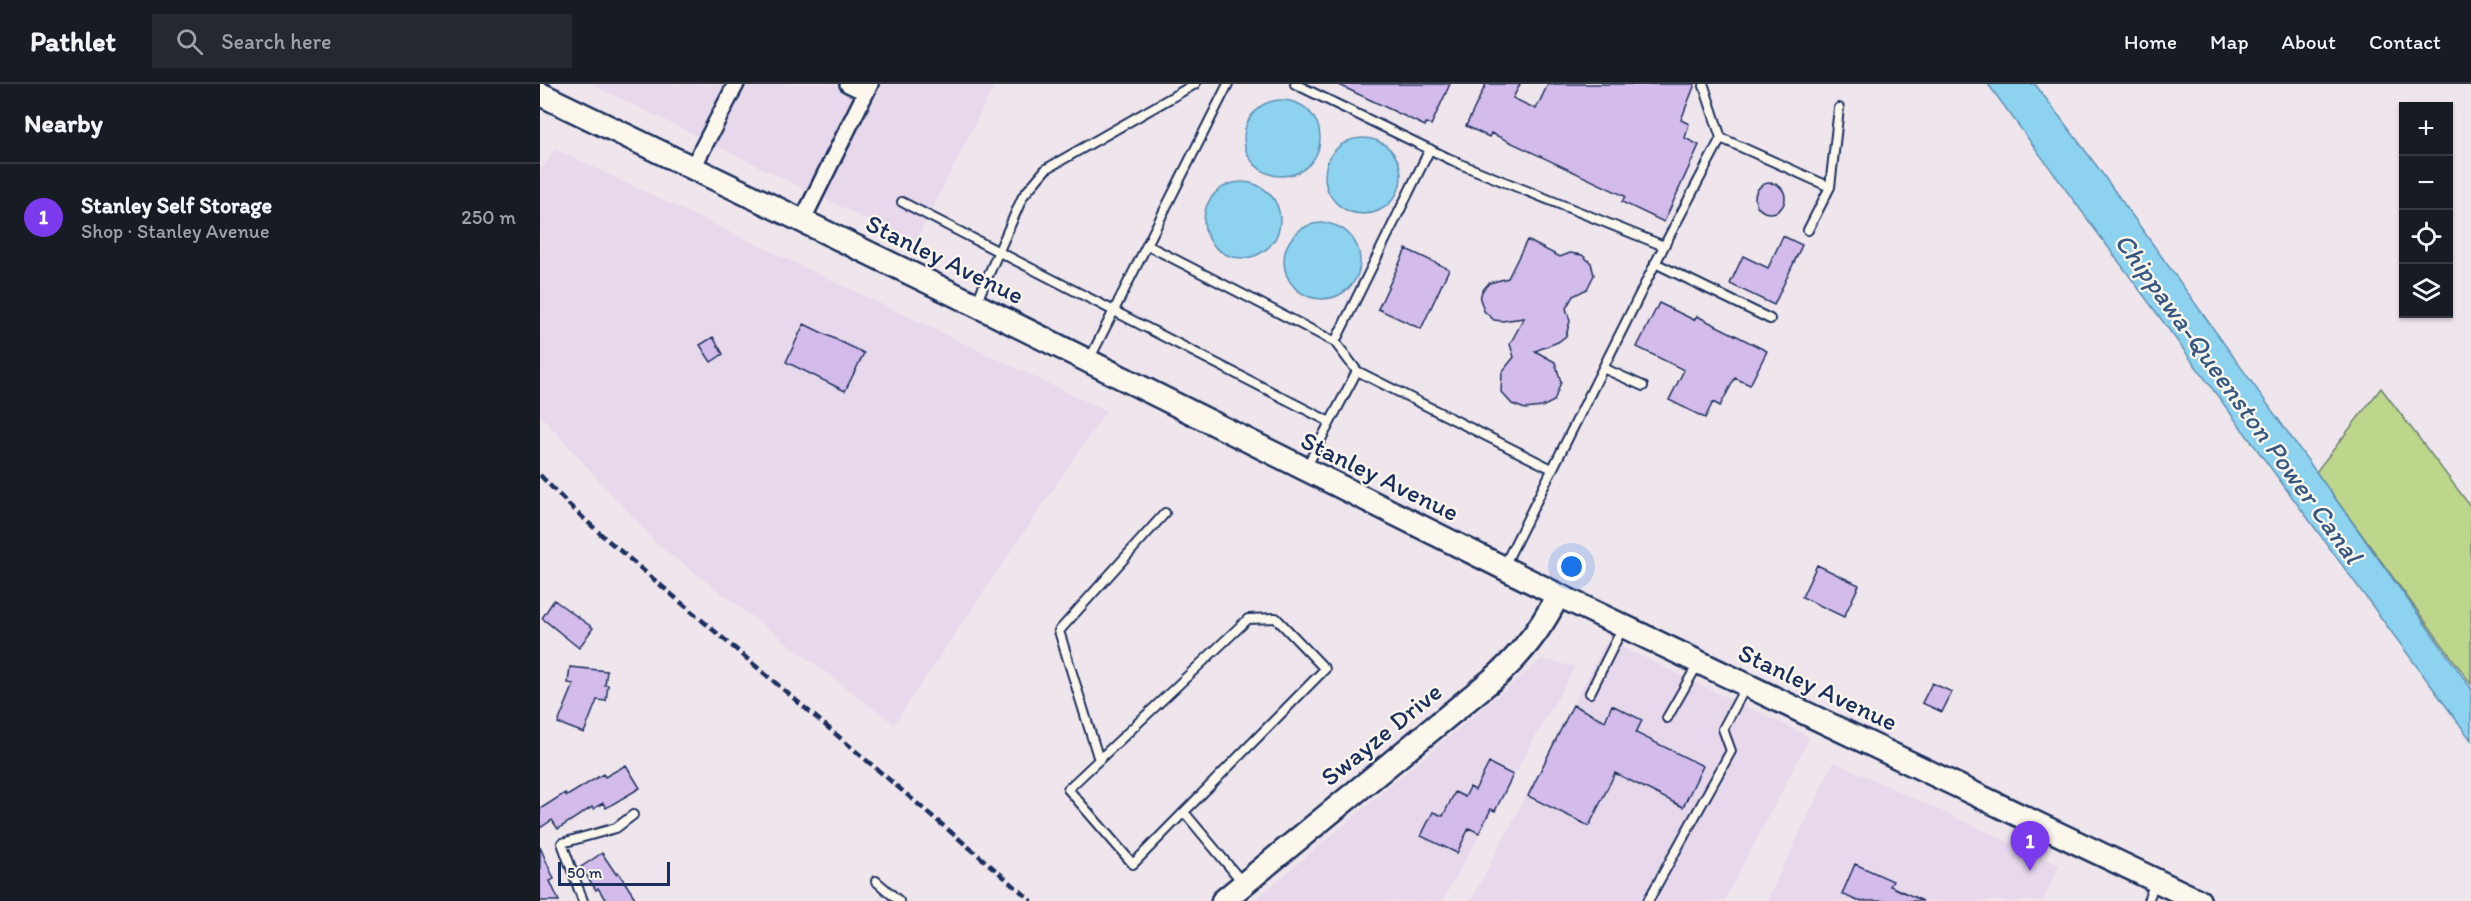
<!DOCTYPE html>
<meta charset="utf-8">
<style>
:root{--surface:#171b24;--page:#242831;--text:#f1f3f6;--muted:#9ea1a6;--line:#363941;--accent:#7c3aed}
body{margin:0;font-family:Itim,sans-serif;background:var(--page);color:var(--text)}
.controls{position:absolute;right:18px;top:18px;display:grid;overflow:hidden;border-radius:0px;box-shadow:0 2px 4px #0004}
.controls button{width:54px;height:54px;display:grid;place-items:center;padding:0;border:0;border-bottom:2px solid var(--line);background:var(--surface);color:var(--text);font:30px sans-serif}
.scale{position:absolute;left:18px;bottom:15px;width:112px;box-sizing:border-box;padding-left:6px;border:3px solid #1b2f5e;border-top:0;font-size:16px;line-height:21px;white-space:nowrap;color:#1b2f5e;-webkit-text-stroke:4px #fbf7ec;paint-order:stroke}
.you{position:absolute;left:1032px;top:483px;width:21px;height:21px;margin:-15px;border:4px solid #fff;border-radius:50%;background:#1a73e8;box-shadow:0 0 0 9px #1a73e833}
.badge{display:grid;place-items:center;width:39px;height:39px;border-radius:50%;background:var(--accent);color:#fff;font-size:20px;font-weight:700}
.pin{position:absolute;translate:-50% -50px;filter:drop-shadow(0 2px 3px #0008)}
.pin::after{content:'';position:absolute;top:32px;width:21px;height:18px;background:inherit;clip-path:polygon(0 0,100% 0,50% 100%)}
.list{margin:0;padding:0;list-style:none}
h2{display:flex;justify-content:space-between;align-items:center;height:78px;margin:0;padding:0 24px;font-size:26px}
h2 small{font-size:20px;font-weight:400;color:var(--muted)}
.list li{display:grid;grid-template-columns:39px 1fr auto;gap:18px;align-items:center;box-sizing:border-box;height:108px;padding:0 24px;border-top:2px solid var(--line)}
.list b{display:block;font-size:22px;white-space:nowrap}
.list p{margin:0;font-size:20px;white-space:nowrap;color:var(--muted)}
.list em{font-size:20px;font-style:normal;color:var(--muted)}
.icon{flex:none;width:33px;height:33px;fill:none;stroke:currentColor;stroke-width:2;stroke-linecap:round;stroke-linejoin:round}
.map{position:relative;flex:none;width:1931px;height:817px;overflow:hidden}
header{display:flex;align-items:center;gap:36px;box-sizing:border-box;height:84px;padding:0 30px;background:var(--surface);border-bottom:2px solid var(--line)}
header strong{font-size:28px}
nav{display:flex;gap:33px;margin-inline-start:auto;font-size:21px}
.search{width:420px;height:54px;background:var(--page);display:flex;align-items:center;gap:15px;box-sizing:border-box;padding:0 21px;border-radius:0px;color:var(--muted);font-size:22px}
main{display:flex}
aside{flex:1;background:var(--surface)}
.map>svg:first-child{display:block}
.built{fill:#e7d8ec}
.green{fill:#bdd68c;stroke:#6c8275;stroke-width:1.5}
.water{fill:#8dd2ef;stroke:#5f91b5;stroke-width:1.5}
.building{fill:#d3bbeb;stroke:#1b2f5e;stroke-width:1.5}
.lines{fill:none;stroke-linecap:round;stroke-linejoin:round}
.lane-casing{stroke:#1b2f5e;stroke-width:12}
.street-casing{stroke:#1b2f5e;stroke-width:20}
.secondary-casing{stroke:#1b2f5e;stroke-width:27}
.lane{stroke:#fbf7ec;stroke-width:8}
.street{stroke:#fbf7ec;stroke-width:15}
.secondary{stroke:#fbf7ec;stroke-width:22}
.rail{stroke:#1b2f5e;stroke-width:4.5;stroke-dasharray:9 4.5;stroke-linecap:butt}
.labels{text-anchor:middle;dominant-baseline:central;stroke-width:4.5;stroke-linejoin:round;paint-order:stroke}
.street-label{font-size:26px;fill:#1b2f5e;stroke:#fbf7ec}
.water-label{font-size:27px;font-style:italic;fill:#385882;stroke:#fbf7ec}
</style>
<header>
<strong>Pathlet</strong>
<div class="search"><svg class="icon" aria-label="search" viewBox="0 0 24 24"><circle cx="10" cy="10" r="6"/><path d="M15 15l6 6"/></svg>Search here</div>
<nav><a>Home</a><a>Map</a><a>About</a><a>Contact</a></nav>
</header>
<main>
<aside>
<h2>Nearby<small></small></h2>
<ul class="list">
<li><span class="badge">1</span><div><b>Stanley Self Storage</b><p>Shop · Stanley Avenue</p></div><em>250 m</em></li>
</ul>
</aside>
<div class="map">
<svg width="1931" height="817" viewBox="0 0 1931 817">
<rect width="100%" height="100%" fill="#efe5ec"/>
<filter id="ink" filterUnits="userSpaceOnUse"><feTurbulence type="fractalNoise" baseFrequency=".0167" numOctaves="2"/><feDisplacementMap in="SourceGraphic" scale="12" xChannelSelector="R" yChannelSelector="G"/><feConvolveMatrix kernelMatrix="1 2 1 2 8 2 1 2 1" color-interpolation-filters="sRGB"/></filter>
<g filter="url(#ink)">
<path class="built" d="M51 0H455L375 159Z
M15 65 566 327 354 640 118 461 0 331V88Z
M1067 556 1270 653 1184 817H931Z
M1002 575 1035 583 902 817H713Z
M1294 678 1519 781 1503 817H1227Z"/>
<path class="green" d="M1841 304 1931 423V600L1776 388Z"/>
<path class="water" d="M1448 0H1495L1556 81 1931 604V656Z
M704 54a38 38 0 1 1 76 0a38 38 0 1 1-76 0Z
M785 92a38 38 0 1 1 76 0a38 38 0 1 1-76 0Z
M664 136a38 38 0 1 1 76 0a38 38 0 1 1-76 0Z
M744 177a38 38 0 1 1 76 0a38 38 0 1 1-76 0Z"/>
<path class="building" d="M797 0H910L891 41 886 39 885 42Z
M946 0H980L973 14 996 25 1008 0H1155L1141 36 1149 40 1145 54 1159 61 1124 138 1082 118 1085 112 951 49 949 53 926 42Z
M1215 114a15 15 0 1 1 30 0a15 15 0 1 1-30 0Z
M1243 152 1262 161 1234 221 1190 200 1203 172 1228 184Z
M987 156 1020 173 1030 169 1042 171 1051 179 1054 191 1047 205 1033 212 1026 224 1030 237 1026 252 1018 258 995 267 1015 278 1021 298 1014 317 1002 323 985 325 972 320 961 308 962 288 974 273 970 260 984 234 962 237 954 236 944 227 940 215 942 207 949 199 968 194Z
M866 165 909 185 881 245 838 225Z
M1119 219 1154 236 1157 232 1227 267 1210 301 1195 294 1180 322 1173 318 1165 334 1129 316 1144 286 1097 263Z
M264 240 324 269 305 307 246 278Z
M173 253 183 270 171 278 160 261Z
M1277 481 1319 501 1304 533 1262 513Z
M14 516 53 544 39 564 2 534Z
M30 583 67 587 65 601H68L66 617 57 616 44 649 18 639 34 600 28 599Z
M1392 599 1412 608 1402 628 1382 619Z
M1033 621 1065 637 1072 621 1102 636 1096 649 1163 682 1143 723 1075 689 1049 742 988 712Z
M949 679 973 691 955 727 951 725 939 749 929 744 917 769 881 752 893 728 903 732 915 708 925 713 930 703 935 706Z
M86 681 100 704 66 724 63 719 53 725 52 723 18 745 12 736 0 744V725L25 709 27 712 63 690 65 693Z
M0 763 14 795 10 797 19 817H0Z
M62 769 76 790 78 788 97 817H66L58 804 56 806 41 783Z
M1315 780 1353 797 1350 802 1383 817H1317L1302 810Z"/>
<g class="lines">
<g class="lane-casing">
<path id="lane" d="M755 0 920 80 1124 162 964 482
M1181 54 1290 103
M362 118 790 338
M1268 146 1290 103 1299 24
M607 161 795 258
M1124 162 1181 54 1164 2
M1115 179 1230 235
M437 217 483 112 506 85 655 0
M550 274 688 0
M1063 284 1103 302
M817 287 795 258 890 65
M767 382 817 287 1012 385
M1050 609 1083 543
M1127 634 1158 580
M559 676 519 547 625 429
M644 728 593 780 528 705 708 535 736 534 785 585 644 728 703 799
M336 797 359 817
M43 817 22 759 76 744 93 731
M1108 817 1191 667 1183 645 1206 602
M1608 817 1615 798"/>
</g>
<g class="street-casing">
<path id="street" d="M308 0 325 8
M153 83 196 0
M262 137 330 0"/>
</g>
<g class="secondary-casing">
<path id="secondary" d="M0 10 436 221 1018 511 1659 817
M683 817 959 590C984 567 1003 542 1018 511"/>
</g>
<use href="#lane" class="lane"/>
<use href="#street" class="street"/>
<use href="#secondary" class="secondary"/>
<path class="rail" d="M0 391 27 419 64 453 492 817"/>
</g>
</g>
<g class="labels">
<g class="street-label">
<text transform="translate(405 175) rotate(26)">Stanley Avenue</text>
<text transform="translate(840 392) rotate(26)">Stanley Avenue</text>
<text transform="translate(1278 603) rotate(25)">Stanley Avenue</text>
<text transform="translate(841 650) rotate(-39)">Swayze Drive</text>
</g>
<g class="water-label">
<text transform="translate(1699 314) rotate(54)">Chippawa-Queenston Power Canal</text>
</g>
</g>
</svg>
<div class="controls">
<button>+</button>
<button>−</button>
<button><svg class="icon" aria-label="locate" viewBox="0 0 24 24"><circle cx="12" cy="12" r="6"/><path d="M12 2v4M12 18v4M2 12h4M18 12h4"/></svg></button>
<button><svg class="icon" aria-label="layers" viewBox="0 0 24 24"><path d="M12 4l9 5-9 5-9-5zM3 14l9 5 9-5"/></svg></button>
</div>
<div class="scale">50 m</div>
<div class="you"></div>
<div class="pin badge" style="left:1490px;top:787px">1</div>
</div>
</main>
